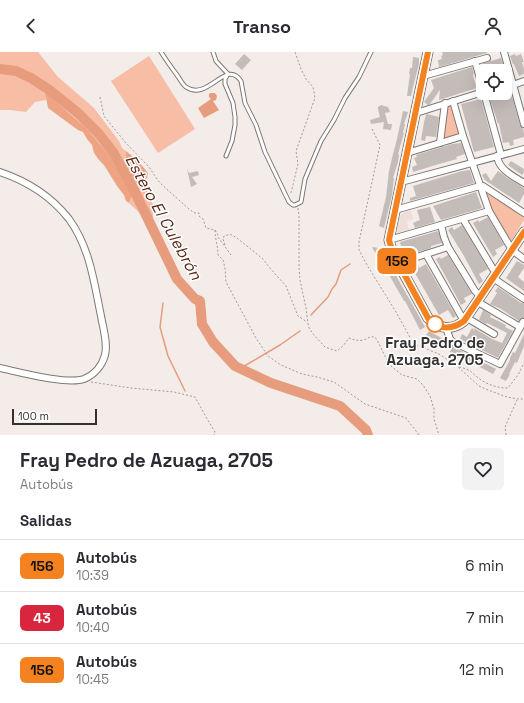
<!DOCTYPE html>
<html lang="es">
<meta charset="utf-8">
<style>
:root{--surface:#fff;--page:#f2f2f3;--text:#2b2b33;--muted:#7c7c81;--line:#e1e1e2}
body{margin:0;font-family:"Space Grotesk",sans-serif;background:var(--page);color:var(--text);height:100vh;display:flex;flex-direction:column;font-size:15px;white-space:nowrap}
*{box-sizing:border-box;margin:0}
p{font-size:13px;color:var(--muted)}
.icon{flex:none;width:22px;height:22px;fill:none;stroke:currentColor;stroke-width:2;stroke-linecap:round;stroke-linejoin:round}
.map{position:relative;height:383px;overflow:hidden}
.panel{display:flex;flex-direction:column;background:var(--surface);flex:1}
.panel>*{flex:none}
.badge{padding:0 8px;border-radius:6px;font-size:14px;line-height:26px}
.controls{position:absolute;left:476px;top:12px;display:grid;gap:8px}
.controls a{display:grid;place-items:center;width:36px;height:36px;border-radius:6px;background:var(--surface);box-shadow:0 4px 16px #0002;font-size:20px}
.scale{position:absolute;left:12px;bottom:10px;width:85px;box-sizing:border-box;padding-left:4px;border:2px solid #343130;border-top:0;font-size:11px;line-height:14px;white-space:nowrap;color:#343130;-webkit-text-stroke:3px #fff;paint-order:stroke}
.map>.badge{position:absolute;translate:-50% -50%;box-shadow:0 0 0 2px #fff}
h2{padding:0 20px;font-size:15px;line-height:36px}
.round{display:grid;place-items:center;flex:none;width:42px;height:42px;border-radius:6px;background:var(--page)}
.summary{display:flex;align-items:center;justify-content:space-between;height:68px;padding:0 20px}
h1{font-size:19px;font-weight:800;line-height:30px}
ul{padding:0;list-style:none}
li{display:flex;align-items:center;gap:12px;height:52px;padding:0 20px;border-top:1px solid var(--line)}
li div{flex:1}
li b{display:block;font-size:15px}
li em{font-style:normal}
li .badge{min-width:44px;font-weight:700;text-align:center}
header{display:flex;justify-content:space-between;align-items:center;height:52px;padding:0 20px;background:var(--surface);font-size:18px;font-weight:800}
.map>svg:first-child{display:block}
</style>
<header><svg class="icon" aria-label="back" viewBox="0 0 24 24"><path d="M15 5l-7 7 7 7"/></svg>Transo<svg class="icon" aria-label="person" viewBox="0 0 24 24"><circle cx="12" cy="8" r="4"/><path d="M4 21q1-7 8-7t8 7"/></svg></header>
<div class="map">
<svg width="524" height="383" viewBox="0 0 524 383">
<rect width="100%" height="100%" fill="#f3ece9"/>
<polygon fill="#edded8" points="411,158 413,167 407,169 409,178 397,181 400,165 402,162"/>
<g fill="#f8bda5">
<polygon points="0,0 38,0 58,25 94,56 119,89 122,96 126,99 126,106 137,128 143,129 150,145 153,153 153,177 147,171 143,164 129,151 132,144 122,122 115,114 110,104 86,76 46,40 46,48 35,50 26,60 10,58 0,58"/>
<polygon points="149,4 195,77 158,101 111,29"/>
<polygon points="452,52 460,82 442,88 448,53"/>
<polygon points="486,140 489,140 524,164 524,168 510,191 490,155 485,142"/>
</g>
<g fill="#eea383">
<polygon points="45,40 86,76 110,104 115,114 122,122 132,144 129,151 126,149 124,143 117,134 104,113 99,108 94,101 92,93 87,87 83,80 78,78 48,56"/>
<path d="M 126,99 C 134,105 141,112 148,121 L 147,126 L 143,129 L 137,128 L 132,125 L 126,106 Z"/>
</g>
<polygon fill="#e79c7d" points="211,41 215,41 217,44 216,48 213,49 219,58 204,66 198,56 211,47 209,45 209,42"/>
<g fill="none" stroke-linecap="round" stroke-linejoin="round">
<g stroke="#e79c7d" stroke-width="1.5">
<polyline points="163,251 160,275 168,304 185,339"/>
<polyline points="311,263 328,245 332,237 336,232 341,218 350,212"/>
<polyline points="241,316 280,293 300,279"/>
</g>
<polyline stroke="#e79c7d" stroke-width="10" points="0,17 16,19 31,26 48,37 78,61 99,82 113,100 132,134 177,227 195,247 200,249 202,272 213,290 235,314 271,331 340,354 366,378 368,383"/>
</g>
<g fill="#c3bcb9">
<polygon points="442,0 487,0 487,1 439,15 438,8 442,7 441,4 443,3"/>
<polygon points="244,2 251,8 242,18 235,12"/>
<polygon points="515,2 516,4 521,2 524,10 522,10 524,17 524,22 519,24 514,12 513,12 510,4"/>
<polygon points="413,5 419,6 419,12 413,35 411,44 407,44 410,22 409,22 410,16 412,16"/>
<polygon points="501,6 505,19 482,19 481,12"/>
<polygon points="472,15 474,22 473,22 473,24 477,36 439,48 440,38 430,52 428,53 424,50 434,36 431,28 440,25"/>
<polygon points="505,30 508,30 520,73 523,76 524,82 524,85 513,88 514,93 510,94 509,90 503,91 499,71 498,72 490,47 492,47 490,41 505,41"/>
<polygon points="481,47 494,95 474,100 461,52"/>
<polygon points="381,53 388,55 390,60 385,61 388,72 392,72 391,78 383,77 384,70 371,72 370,68 380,65 378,57 378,55"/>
<polygon points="403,59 408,60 404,72 405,72 403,81 404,81 398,102 399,103 398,110 393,126 394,126 392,143 384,176 379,174 386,145 389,119 393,102 397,87"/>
<polygon points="427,62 439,65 436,85 426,84 425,89 421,88 424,70 426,63"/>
<polygon points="461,91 465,102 456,105 457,107 439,112 413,120 412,115 417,113 414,106 417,105 416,103 452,92"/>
<polygon points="511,109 524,117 524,120 522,123 508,113"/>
<polygon points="187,117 189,121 198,119 199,123 192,125 197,132 191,135"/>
<polygon points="470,118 474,131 410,149 410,146 416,144 413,134 462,119"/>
<polygon points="498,119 509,127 524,136 524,142 519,151 485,128 482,123 486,121 491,129"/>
<polygon points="476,140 482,156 476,158 441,168 433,154"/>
<polygon points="430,155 435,170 415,176 413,171 420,168 417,158"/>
<polygon points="488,165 504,193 495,198 497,202 493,205 473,171 478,168 479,170"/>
<polygon points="462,173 488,217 479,222 483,229 479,232 464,204 448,178 452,175 454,178"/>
<polygon points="438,179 442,191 431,194 431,196 407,203 403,194 401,194 400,190"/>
<polygon points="372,195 379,196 378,201 383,199 399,229 411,250 425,275 420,278 405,249 404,249 388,221 385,217 384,217"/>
<polygon points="448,203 472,242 464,246 466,250 461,253 436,207 440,205 441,207"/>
<polygon points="517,209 524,213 524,216 518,225 524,230 524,239 506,226"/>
<polygon points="426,212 456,264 453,266 448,258 439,263 412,216 418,213 419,216"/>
<polygon points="498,235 521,251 524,251 524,266 521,266 519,269 501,257 490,252 497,241 495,239"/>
<polygon points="483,258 491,263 490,265 506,273 505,275 513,279 498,306 472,293 471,293 460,287 462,282 467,285 472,276 475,279 474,277 474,276 492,287 502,291 507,281 487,271 486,272 479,268"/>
<polygon points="429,279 445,288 448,291 447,294 426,283"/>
<polygon points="524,282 524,294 517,311 515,310 509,322 510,322 506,329 500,326 510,308 510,306 513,300 515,301"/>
<polygon points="452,294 496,317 493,322 459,304 450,300"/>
</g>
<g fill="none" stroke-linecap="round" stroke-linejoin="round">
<g stroke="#7e7875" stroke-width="5">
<g id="lane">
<path d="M 161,0 C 166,8 171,15 177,23 C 180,27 182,32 186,35 C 208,50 226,6 241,29 L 245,51 L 256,73 L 265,100 L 289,150 L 293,153 L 295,153 L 301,150 L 305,127 L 321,89 L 334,68 L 345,46 L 359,25 L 371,0"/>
<polyline points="213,0 216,9 228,22"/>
<polyline points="226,104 232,89 235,73 235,65 233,51 225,32 225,27 228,22"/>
</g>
</g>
<g stroke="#7e7875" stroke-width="8">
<g id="street">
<polyline points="504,0 524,72"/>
<polyline points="475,9 483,37"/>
<polyline points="423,24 487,6"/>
<polyline points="513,33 524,29"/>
<polyline points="484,41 501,103"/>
<polyline points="453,49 463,84 489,159 512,198 524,207"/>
<polyline points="416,61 483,40"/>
<polyline points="440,91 445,51"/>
<polyline points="407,101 463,84"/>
<path d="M 497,104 C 499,118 513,124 524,131"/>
<path d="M 0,120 C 27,129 51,144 69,167 C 90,196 94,230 101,264 C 103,276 108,291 105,303 C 102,314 94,323 84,327 C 67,333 19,320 0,316"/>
<polyline points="401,130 524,97"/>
<polyline points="395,158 480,134 483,134 524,161"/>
<polyline points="463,167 493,217 497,220"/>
<polyline points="441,173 444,185 448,195 475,239 481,245"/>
<polyline points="389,188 489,159"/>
<polyline points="426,202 464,269"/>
<polyline points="398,211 448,195"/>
<polyline points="493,226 524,247"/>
<polyline points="478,250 520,275"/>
<polyline points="467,266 494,282"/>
<polyline points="446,276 450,287 453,290 500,312 523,270"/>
</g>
</g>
<g stroke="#7e7875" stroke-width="11">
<path id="secondary" d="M 428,0 L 389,188 L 393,202 L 428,266 C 438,277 452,279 464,269 L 524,180"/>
</g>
<g stroke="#a09b99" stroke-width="1" stroke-dasharray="2 2" stroke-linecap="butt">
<polyline points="100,45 104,64 125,90 149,115 155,124 160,131 190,158 195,161 199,161 199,164 203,167 206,176 215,178 218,183 218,185 231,203"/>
<polyline points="372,77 380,93 359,190 359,198 367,213 396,260 412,289 417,293 439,302 457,314 479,334 488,338 507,345 518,347 524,347"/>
<polyline points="291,141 298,112 296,99 315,46 313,35 306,27 301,17 295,0"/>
<path d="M 298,156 L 299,164 L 299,215 L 300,228 L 306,256 L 308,272 L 309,276 L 314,283 L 325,295 L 337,299 L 343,294 L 349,286 C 354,288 358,289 364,288 C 368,286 370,284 375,285 L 378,290 L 387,308 L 392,315 L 402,323 L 417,327 L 423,333 L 430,344 L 434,357 L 434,367 L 439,383"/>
<path d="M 215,178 C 215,187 218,194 218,203 L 223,208 L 225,216 L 226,230 L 256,286 L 268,304 L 281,313 L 302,322 L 317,325 L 334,330 L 365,352 L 406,366 L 419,383"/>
<polyline points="225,193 223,187 224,184 225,184 230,182 237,186 263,207 269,215 286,234 298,264 307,270"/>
<path d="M 459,315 C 473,318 471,321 481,328 C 489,333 498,336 508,336 L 518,323 L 524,311"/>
<polyline points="91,330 131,336 174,340 195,345 206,365 215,380 214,383"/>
<polyline points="506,383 505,375 517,348"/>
</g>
<use href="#lane" stroke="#fff" stroke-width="3"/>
<use href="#street" stroke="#fff" stroke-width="6"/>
<use href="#secondary" stroke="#fff" stroke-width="9"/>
</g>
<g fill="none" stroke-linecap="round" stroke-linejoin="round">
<g stroke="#fff" stroke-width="9">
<path id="line" d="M 428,0 L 389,188 L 392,198 L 396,207 L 428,266 C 438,278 452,278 464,269 L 524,180"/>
</g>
<use href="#line" stroke="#f58220" stroke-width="6"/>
</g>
<circle fill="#fff" stroke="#f58220" stroke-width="2" cx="435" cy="272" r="8"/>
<g text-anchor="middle" stroke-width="3" stroke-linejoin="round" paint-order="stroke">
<g font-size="15" font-weight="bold" fill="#343130" stroke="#fff">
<text x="435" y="296">Fray Pedro de<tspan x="435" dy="17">Azuaga, 2705</tspan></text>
</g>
<g font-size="16" font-style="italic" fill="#582812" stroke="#fff">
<text transform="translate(164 165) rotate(61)" y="6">Estero El Culebrón</text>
</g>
</g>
</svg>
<div class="controls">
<a><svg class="icon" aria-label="locate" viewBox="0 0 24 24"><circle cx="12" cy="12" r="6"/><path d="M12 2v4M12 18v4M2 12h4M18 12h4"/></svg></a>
</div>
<div class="scale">100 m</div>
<b class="badge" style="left:397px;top:209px;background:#f58220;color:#111">156</b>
</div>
<section class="panel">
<div class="summary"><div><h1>Fray Pedro de Azuaga, 2705</h1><p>Autobús</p></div><a class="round"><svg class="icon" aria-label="heart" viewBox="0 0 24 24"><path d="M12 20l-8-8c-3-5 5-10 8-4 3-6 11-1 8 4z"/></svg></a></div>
<h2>Salidas</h2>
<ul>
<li><span class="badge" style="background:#f58220;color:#111">156</span><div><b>Autobús</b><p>10:39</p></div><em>6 min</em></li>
<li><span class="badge" style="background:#d7263d;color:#fff">43</span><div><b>Autobús</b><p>10:40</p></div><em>7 min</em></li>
<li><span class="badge" style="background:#f58220;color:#111">156</span><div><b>Autobús</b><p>10:45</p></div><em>12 min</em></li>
</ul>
</section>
